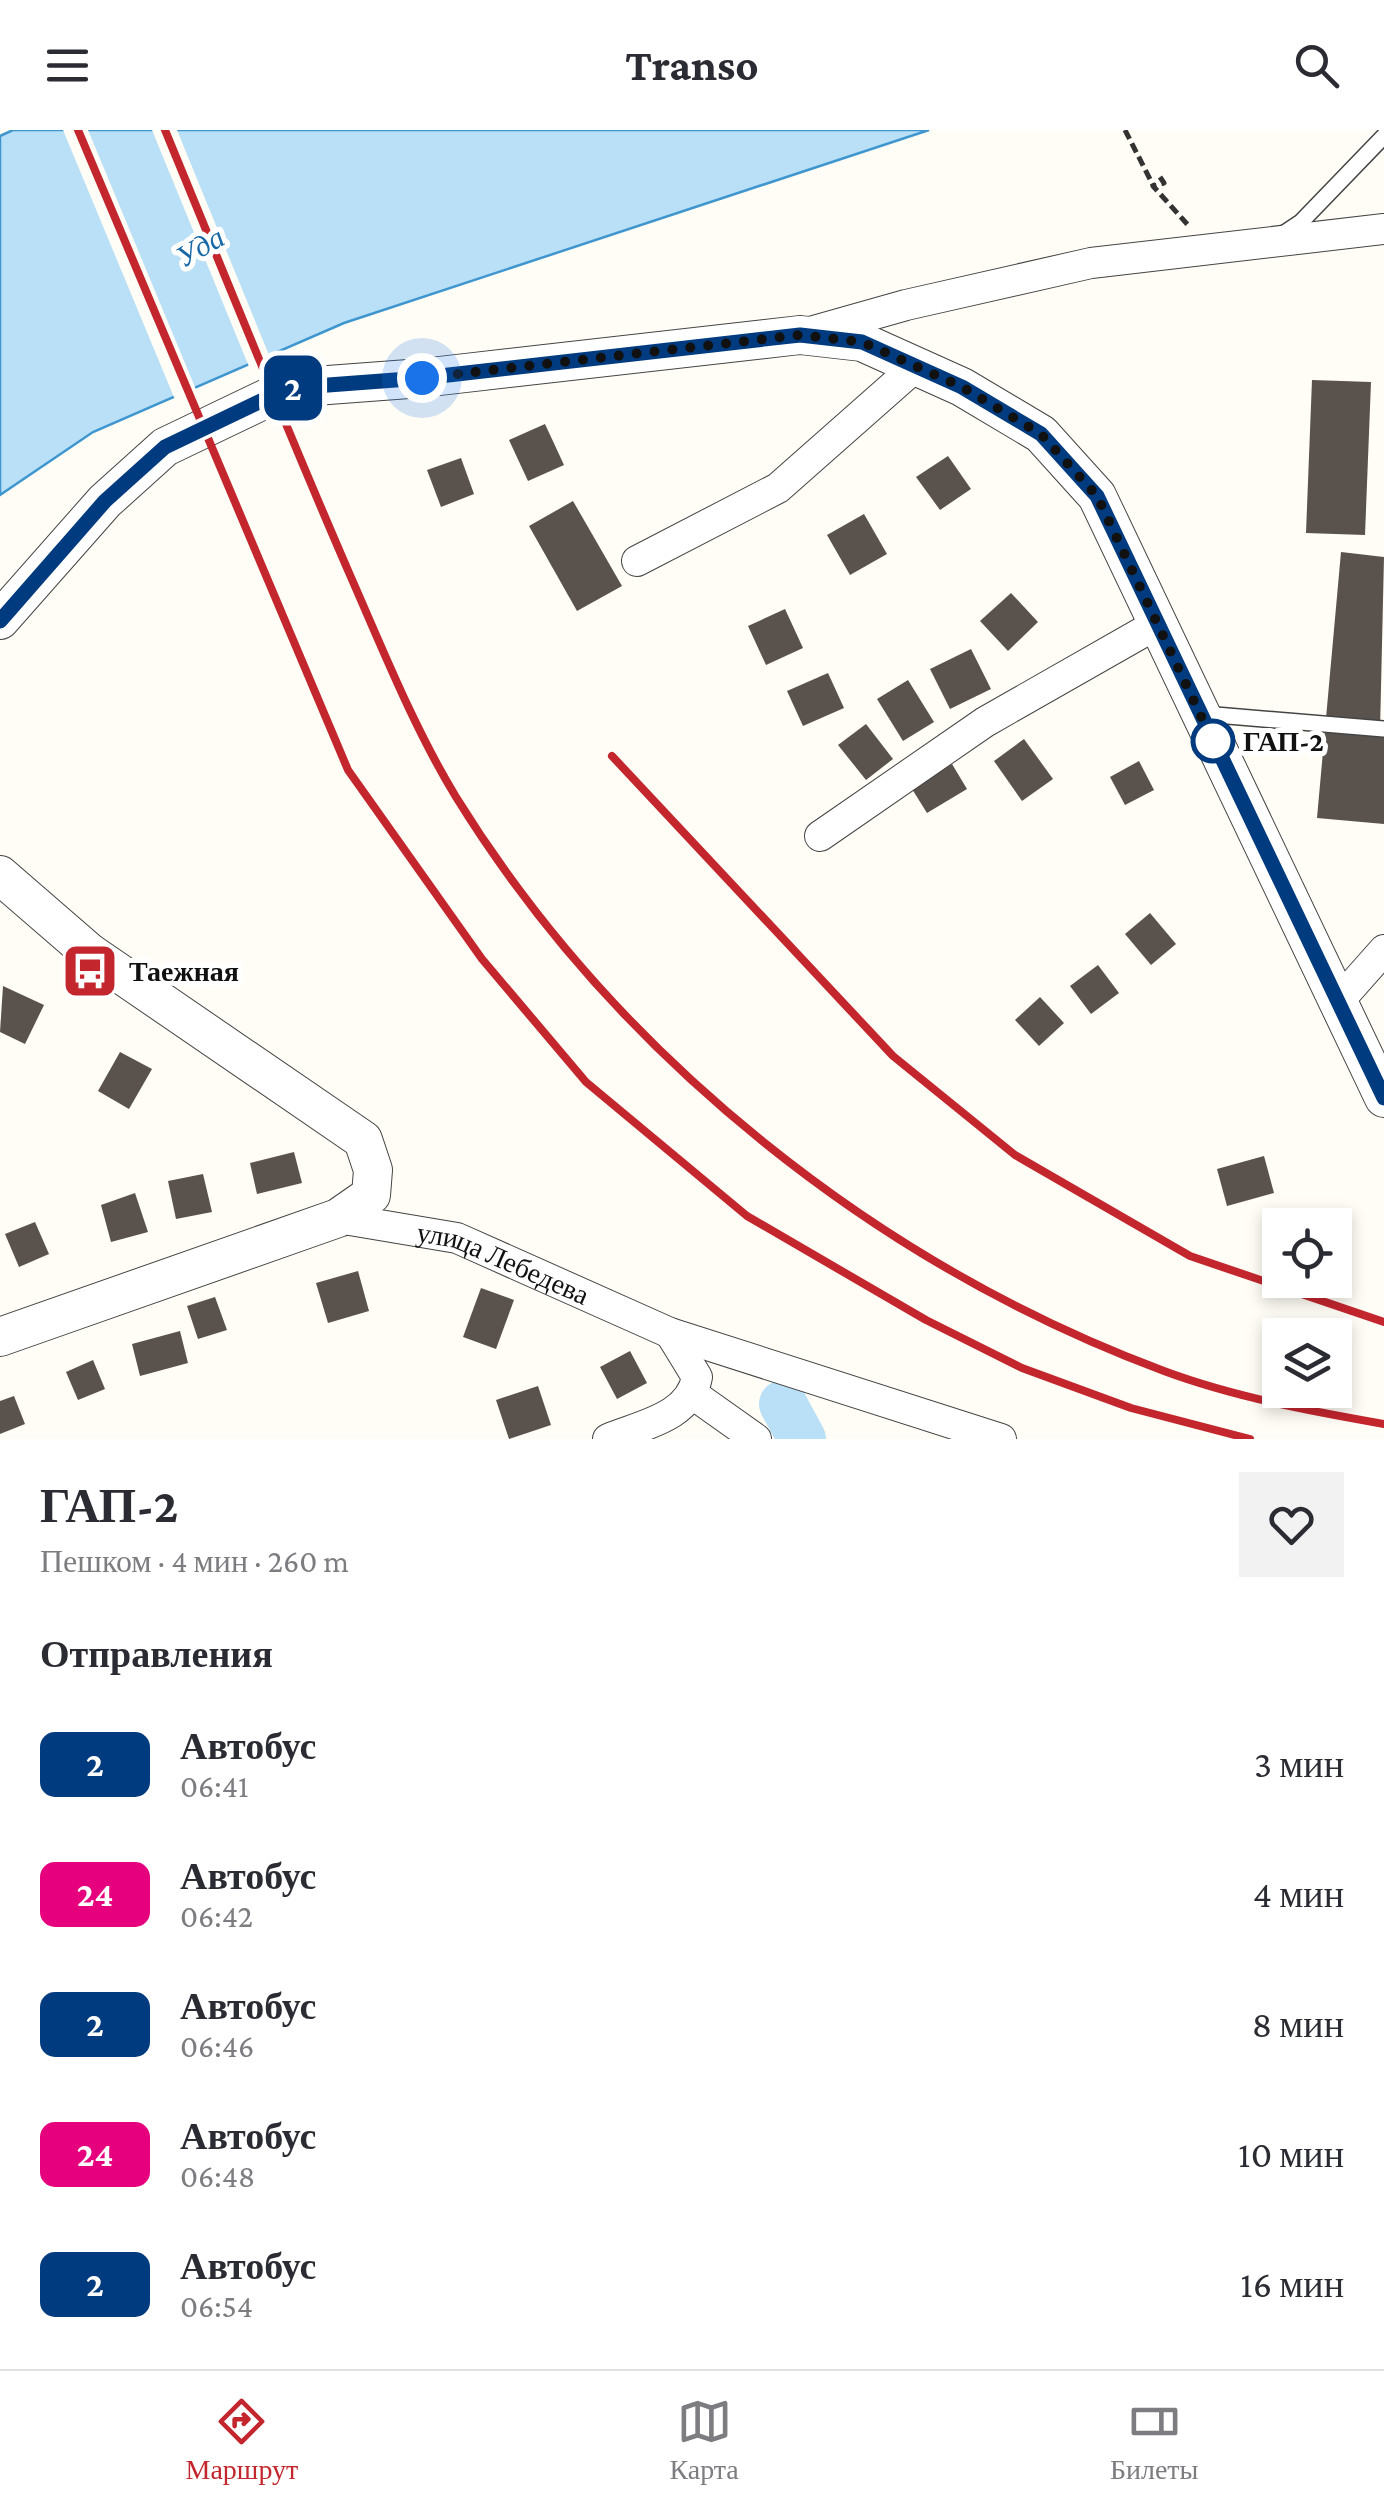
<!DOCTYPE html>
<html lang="ru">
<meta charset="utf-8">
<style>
:root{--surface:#fff;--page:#f2f2f3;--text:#2b2b33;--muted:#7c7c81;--line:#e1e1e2;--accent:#c4262e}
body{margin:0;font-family:"Crimson Pro",serif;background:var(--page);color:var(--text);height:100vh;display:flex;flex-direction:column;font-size:38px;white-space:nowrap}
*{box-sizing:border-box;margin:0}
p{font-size:32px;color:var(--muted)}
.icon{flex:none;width:55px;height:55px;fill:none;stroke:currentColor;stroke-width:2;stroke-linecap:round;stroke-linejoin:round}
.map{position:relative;height:1309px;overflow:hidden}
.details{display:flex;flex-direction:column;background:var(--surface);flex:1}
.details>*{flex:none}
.badge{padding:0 20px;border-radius:15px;font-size:35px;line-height:65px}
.buttons{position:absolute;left:1262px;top:1078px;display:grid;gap:20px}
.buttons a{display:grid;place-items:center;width:90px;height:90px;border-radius:0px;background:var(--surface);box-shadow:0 5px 15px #0003;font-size:50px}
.you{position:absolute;width:50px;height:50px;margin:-25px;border:8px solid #fff;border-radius:50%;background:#1a73e8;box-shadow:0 0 0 15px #1a73e833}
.map>.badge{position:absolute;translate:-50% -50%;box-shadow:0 0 0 5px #fff}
h2{padding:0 40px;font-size:38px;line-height:90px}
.round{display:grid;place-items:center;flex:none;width:105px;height:105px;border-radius:0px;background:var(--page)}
.summary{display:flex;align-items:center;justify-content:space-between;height:170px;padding:0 40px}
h1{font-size:48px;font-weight:700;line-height:75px}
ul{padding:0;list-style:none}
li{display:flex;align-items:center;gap:30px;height:130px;padding:0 40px}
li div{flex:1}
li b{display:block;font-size:38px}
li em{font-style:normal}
li .badge{min-width:110px;font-weight:700;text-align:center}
header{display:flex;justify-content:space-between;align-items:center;height:130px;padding:0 40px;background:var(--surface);font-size:45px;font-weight:700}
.menu{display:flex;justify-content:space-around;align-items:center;height:140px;border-top:2px solid var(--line);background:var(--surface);font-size:28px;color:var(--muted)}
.menu a{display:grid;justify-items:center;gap:5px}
.menu .active{color:var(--accent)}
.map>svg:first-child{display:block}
</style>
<header><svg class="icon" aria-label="menu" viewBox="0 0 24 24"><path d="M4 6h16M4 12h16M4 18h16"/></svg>Transo<svg class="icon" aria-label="search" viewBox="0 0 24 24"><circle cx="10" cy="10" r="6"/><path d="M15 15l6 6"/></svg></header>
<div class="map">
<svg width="1384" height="1309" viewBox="0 0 1384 1309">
<rect width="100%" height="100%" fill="#fffdf5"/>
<polygon fill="#b9e0f7" stroke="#3f96cf" stroke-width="2.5" points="13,0 929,0 344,193 93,302 0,365 0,6"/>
<g fill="#fffdf5">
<polygon points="63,0 88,0 197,262 176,272"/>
<polygon points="152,0 177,0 271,230 250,239"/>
</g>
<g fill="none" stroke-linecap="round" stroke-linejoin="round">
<polyline stroke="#b9e0f7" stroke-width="48" points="783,1274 802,1309"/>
</g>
<g fill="#5a524d">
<polygon points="1312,250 1371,252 1365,405 1306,403"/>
<polygon points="545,294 564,335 528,351 509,310"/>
<polygon points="948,326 971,359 940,380 916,347"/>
<polygon points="461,328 474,364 441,377 427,340"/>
<polygon points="573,371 622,456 577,481 529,396"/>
<polygon points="864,384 887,424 850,445 827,405"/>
<polygon points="1341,422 1384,427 1380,601 1384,601 1384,694 1317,688"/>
<polygon points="1011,463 1038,492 1008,521 980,491"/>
<polygon points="785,479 803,518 766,535 748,496"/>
<polygon points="971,519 991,559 950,579 930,539"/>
<polygon points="828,543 844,578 803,596 787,561"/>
<polygon points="908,550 934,592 903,611 877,569"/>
<polygon points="866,594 893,629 866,650 838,615"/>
<polygon points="1024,609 1053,649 1022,671 994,631"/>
<polygon points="1139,631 1154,660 1125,675 1110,647"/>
<polygon points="952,634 967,659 927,683 912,659"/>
<polygon points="1150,783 1176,814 1151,835 1125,804"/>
<polygon points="1098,835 1119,863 1091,884 1070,856"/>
<polygon points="3,856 44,875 25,914 0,902"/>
<polygon points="1040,867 1064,893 1039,916 1015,890"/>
<polygon points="120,922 152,939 129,979 98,961"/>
<polygon points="294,1022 302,1053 257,1064 250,1033"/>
<polygon points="1264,1026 1274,1063 1227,1076 1217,1039"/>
<polygon points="203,1044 212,1082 176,1089 168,1051"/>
<polygon points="135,1063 148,1102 111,1112 101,1075"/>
<polygon points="35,1092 49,1124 19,1137 5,1104"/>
<polygon points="358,1141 369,1181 328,1193 316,1153"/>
<polygon points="481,1158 514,1170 496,1219 463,1207"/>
<polygon points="215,1167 227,1200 198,1209 187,1176"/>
<polygon points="180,1201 188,1233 140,1246 132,1214"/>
<polygon points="630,1221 647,1253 617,1269 600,1237"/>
<polygon points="93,1230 105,1259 78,1270 66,1242"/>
<polygon points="538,1256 551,1295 509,1309 496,1270"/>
<polygon points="14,1266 25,1294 0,1304 0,1271"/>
</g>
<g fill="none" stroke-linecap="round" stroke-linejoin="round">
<g stroke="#444" stroke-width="18">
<g id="service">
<polyline points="1283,104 1301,92 1384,6"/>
<polyline points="1204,584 1384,599"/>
</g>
</g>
<g stroke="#444" stroke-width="32">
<g id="minor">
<polyline points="807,203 906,175 1091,133 1384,99"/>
<polyline points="637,431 778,358 915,237"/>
<polyline points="820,706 985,592 1157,494"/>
<polyline points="1337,873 1384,820"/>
<path id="s1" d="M 338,1088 L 457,1108 L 670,1203 L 1001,1309"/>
<polyline points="694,1265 756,1309"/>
<path d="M 608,1309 C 642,1295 690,1287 697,1247 L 670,1203"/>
</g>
</g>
<g stroke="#444" stroke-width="40">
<g id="tertiary">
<polyline points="0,490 105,371 165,317 288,258 422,248 800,205 862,212 962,257 1041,304 1097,366 1384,968"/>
<polyline points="0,745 90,823 363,1010 373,1040 371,1065 338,1088 0,1207"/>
</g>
</g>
<g stroke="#333" stroke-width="5" stroke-dasharray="10 5" stroke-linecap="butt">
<polyline points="1125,0 1153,55"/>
<polyline points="1160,47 1164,53 1153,56 1188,95"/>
</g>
<use href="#service" stroke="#fff" stroke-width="15"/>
<use href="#minor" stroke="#fff" stroke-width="30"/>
<use href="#tertiary" stroke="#fff" stroke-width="38"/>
<g stroke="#c4262e" stroke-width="8">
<polyline points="78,0 348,640 482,829 586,952 747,1086 926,1190 1022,1238 1131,1278 1250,1309"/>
<path d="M 165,0 C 226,148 286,298 350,445 C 383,520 414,598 456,667 C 617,927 877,1134 1164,1241 C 1234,1267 1310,1281 1384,1294"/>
<polyline points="612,626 893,926 1015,1025 1190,1126 1384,1192"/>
</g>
</g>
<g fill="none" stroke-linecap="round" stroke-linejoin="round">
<g stroke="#fff" stroke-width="22">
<polyline id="line" points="0,491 105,371 165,317 288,258 422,248 800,205 862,212 962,257 1041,304 1097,366 1384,968"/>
</g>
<use href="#line" stroke="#003b80" stroke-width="15"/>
<polyline stroke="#111" stroke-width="10" stroke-dasharray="0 18" points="422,248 800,205 862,212 962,257 1041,304 1097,366 1217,620 1213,611"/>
</g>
<defs>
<g id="bus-square" transform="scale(2.875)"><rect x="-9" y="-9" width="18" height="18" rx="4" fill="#c4262e" stroke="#fff"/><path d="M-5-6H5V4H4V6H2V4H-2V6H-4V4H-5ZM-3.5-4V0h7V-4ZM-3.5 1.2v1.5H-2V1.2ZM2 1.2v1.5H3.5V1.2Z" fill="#fff"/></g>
</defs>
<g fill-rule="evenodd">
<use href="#bus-square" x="90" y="841"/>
</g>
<circle fill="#fff" stroke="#003b80" stroke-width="5" cx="1213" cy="611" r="20"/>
<g text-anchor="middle" stroke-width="10" stroke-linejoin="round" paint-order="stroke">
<g font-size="28" font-weight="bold" fill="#111" stroke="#fff" text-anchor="start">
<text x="1243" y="621">ГАП-2</text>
</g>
<g font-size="28" font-weight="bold" fill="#111" stroke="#fff" text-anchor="start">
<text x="129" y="851">Таежная</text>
</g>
<g font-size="28" fill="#111" stroke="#fff">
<text dy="10" stroke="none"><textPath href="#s1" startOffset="172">улица Лебедева</textPath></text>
</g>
<g font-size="30" font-style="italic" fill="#1768a6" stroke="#fff">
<text transform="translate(200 117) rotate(-30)" y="10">Уда</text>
</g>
</g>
</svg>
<div class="buttons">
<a><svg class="icon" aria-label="locate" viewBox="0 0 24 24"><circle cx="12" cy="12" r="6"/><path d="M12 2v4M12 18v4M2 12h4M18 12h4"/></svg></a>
<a><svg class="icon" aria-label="layers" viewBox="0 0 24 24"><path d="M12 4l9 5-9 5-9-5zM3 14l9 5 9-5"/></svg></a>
</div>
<div class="you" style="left:422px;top:248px"></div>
<b class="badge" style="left:293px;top:258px;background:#003b80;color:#fff">2</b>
</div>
<section class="details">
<div class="summary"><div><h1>ГАП-2</h1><p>Пешком · 4 мин · 260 m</p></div><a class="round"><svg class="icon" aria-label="heart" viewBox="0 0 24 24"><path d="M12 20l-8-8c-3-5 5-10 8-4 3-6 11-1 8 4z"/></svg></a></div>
<h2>Отправления</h2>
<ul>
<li><span class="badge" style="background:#003b80;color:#fff">2</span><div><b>Автобус</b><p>06:41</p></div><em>3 мин</em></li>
<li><span class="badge" style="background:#e6007e;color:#fff">24</span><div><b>Автобус</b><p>06:42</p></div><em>4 мин</em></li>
<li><span class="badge" style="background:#003b80;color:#fff">2</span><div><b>Автобус</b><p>06:46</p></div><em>8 мин</em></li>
<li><span class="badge" style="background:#e6007e;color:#fff">24</span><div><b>Автобус</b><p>06:48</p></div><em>10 мин</em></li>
<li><span class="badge" style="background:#003b80;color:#fff">2</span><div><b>Автобус</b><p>06:54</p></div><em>16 мин</em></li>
</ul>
</section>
<nav class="menu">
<a class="active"><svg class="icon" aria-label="directions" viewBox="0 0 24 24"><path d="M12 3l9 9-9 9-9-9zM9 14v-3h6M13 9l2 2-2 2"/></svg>Маршрут</a>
<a><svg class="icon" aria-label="map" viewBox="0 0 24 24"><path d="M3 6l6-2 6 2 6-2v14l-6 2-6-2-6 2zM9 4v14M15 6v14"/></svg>Карта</a>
<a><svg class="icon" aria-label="tickets" viewBox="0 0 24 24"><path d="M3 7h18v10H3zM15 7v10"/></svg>Билеты</a>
</nav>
